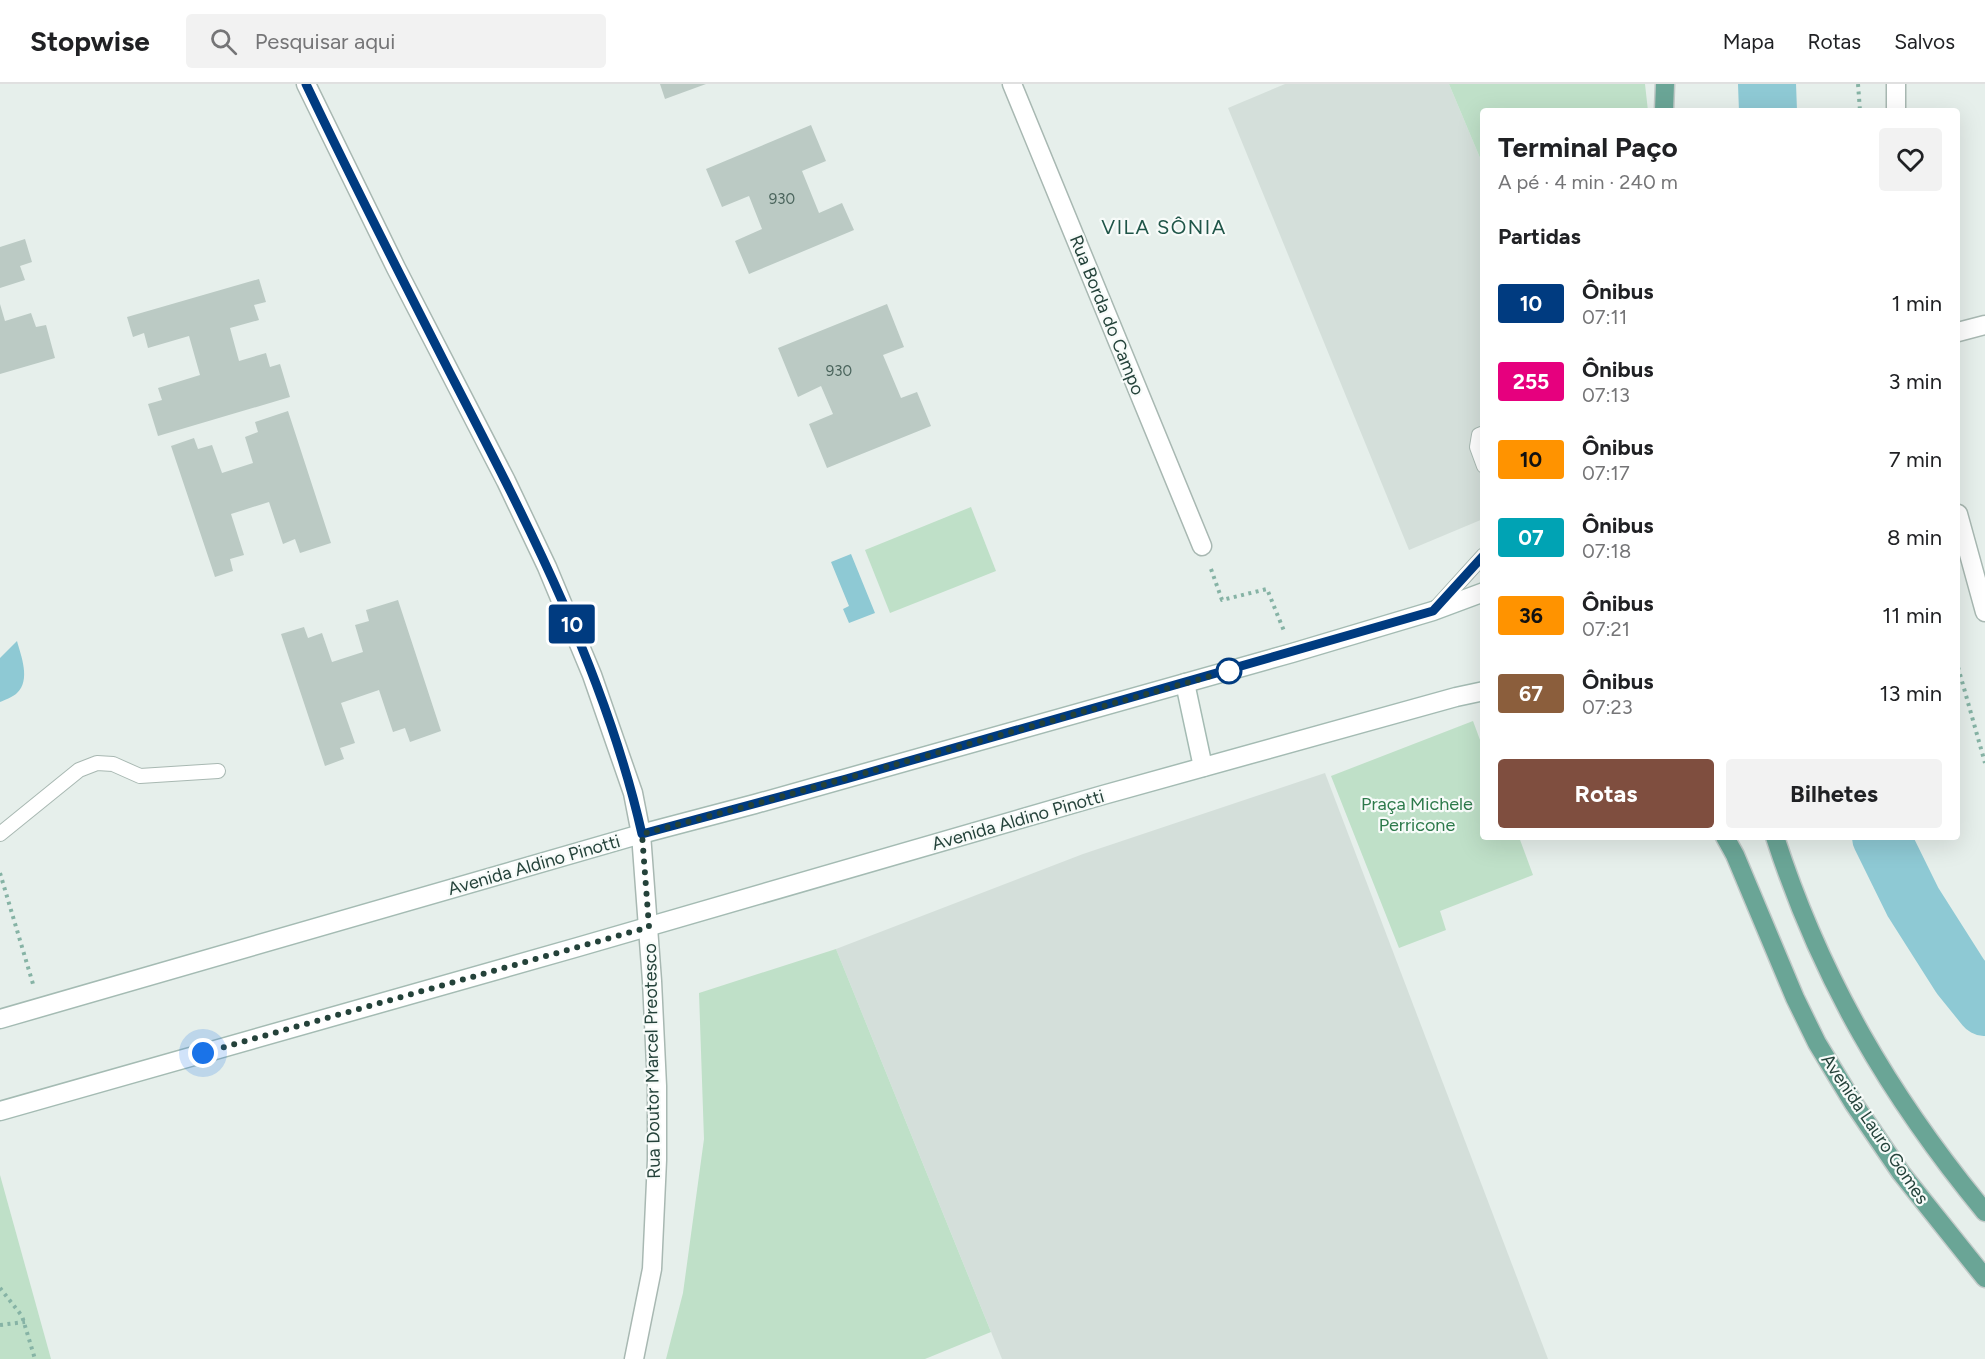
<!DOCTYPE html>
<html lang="pt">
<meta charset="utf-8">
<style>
:root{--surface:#fff;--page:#f2f2f2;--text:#202124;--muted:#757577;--line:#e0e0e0;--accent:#7f4e3f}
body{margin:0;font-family:Figtree,sans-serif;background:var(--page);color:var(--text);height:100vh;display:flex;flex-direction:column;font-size:22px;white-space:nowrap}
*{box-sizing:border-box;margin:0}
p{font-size:20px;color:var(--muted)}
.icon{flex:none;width:33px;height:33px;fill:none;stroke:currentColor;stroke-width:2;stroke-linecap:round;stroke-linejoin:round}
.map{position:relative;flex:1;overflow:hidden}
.side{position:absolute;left:1480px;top:24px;width:480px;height:732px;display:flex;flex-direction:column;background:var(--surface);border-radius:6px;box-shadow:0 6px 24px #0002}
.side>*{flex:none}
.badge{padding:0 12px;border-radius:4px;font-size:21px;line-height:39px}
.you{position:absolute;width:30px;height:30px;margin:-15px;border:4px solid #fff;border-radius:50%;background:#1a73e8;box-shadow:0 0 0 9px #1a73e833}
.map>.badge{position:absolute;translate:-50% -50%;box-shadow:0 0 0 3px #fff}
h2{padding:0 18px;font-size:22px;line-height:54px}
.round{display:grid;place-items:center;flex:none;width:63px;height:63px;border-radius:6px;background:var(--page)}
.summary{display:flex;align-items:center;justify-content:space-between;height:102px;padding:0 18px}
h1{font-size:28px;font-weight:700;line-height:45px}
.action{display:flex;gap:12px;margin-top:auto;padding:12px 18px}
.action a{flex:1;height:69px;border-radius:6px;background:var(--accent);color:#fff;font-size:24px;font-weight:700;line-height:69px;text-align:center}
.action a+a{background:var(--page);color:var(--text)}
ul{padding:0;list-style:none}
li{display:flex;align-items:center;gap:18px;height:78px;padding:0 18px}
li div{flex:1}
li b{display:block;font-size:22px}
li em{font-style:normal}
li .badge{min-width:66px;font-weight:700;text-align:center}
header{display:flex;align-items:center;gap:36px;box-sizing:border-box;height:84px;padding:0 30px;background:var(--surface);border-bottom:2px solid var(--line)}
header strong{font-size:28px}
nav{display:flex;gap:33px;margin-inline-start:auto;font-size:21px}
.search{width:420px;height:54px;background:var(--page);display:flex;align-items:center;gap:15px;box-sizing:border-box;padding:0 21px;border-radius:6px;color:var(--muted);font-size:22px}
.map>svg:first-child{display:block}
</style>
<header>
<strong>Stopwise</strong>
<div class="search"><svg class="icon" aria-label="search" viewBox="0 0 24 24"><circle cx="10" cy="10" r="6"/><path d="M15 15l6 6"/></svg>Pesquisar aqui</div>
<nav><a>Mapa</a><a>Rotas</a><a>Salvos</a></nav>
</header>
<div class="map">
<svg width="1985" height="1275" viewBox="0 0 1985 1275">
<rect width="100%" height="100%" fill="#e6efeb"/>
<g fill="#d4dfda">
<polygon points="1285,0 1449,0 1483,81 1483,435 1409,466 1228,24"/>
<polygon points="1325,689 1548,1275 1002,1275 836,865 1083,770"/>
</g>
<g fill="#bfe0c8">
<polygon points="1449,0 1645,0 1648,27 1484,27 1483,81"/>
<polygon points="971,423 996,487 890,529 865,466"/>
<polygon points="1473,637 1483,664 1484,753 1519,753 1533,791 1440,827 1446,846 1399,864 1331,692"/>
<polygon points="836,865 991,1248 925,1275 666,1275 683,1209 704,1055 699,909"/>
<polygon points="0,1091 51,1275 0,1275"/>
</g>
<g fill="#8ec9d4">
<polygon points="851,470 875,529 849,539 843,525 849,522 831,478"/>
<path d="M 17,557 C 21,572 31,596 17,609 C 13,613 5,616 0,618 L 0,574 Z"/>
</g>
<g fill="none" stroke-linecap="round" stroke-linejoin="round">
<g stroke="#8ec9d4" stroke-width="58">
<polyline points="1767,0 1768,27"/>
<polyline points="1881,753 1913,818 1960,892 1985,923"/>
</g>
</g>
<g fill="#bbcac4">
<polygon points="660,0 706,0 665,15"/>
<polygon points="811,41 826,77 802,87 819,129 842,119 854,146 749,190 735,157 762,145 749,112 722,123 706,85"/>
<polygon points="25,155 32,178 20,182 25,196 0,204 0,163"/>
<polygon points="259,195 266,218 254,221 259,236 230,244 239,277 266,269 270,283 280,280 290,313 158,352 148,320 162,316 158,304 200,291 189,252 148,264 144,249 133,253 127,233"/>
<polygon points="0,220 5,237 31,229 36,243 46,241 55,274 0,290"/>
<polygon points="887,220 904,263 883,271 901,314 917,308 931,342 827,384 809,340 833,330 821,302 798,313 778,264"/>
<polygon points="288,327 331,459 300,469 295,455 283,460 269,418 231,430 244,471 230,475 233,487 215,493 171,362 194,354 198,365 212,361 222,389 253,379 245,353 258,348 255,338"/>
<polygon points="398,516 441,647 410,658 405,644 393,648 379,606 341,619 355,659 340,664 344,675 325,682 281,550 304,543 308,554 322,549 332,578 363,568 355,541 369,537 366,526"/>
</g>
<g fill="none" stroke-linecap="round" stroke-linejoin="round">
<g stroke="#a8b8b2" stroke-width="16">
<g id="lane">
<polyline points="1484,349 1479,351 1477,363 1484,382"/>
<polyline points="1435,525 1484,471"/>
<polyline points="0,750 79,686 97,679 113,680 140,692 218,687"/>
</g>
</g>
<g stroke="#a8b8b2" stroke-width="21">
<g id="street">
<polyline points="306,0 396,184 506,397 547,483 592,591 633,709 641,750 652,897 657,1002 657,1076 652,1185 634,1275"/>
<polyline points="1012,0 1202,462"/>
<polyline points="1896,0 1896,27"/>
<polyline points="1958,248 1985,241"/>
<polyline points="1958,430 1985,528"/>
</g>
</g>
<g stroke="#a4bbb3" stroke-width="21">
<g id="secondary">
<polyline points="1185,599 1203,683"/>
<polyline points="0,935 641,750 755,720 1292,569 1433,527 1484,508"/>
<polyline points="0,1027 578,863 1103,711 1456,613 1484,607"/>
</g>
</g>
<g stroke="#c2cac8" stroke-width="21">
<g id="primary">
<polyline points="1664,27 1665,0"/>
<polyline points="1725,753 1735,771 1795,914 1817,959 1854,1020 1901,1089 1985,1194"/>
<path d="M 1775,753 C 1821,895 1890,1013 1985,1128"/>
</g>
</g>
<g stroke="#86b3a5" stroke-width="4" stroke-dasharray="3 4.5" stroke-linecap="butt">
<polyline points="1858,0 1860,27"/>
<polyline points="1211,485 1222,516 1267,505 1284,547"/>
<polyline points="1958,583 1985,679"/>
<polyline points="0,789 33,900"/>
<polyline points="0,1204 22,1232 35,1275"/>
<polyline points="0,1241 25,1238"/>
</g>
<use href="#lane" stroke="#fff" stroke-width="14"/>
<use href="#street" stroke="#fff" stroke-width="18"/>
<use href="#secondary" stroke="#fff" stroke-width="18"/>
<use href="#primary" stroke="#6aa596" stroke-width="18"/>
</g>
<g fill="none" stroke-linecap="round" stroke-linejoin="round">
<g stroke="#fff" stroke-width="14">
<path id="line" d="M 306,0 C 352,97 401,193 450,289 C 526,436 605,587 642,750 L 846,695 L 1433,527 L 1484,471"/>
</g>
<use href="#line" stroke="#003b80" stroke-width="9"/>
<polyline stroke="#24423a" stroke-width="6" stroke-dasharray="0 10.8" points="203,969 649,843 642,750 755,720 1232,586 1229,587"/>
</g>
<circle fill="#fff" stroke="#003b80" stroke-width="3" cx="1229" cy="587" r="12"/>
<g text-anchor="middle" stroke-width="4.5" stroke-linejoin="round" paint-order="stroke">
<g font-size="15" fill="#4a645c">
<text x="782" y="120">930</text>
<text x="839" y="292">930</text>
</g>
<g font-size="18" fill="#24423a" stroke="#f7fbf9">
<text transform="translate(1107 231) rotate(68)" y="6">Rua Borda do Campo</text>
<text transform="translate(1018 736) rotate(-16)" y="6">Avenida Aldino Pinotti</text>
<text transform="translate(534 781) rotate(-16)" y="6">Avenida Aldino Pinotti</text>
<text transform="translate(652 977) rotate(-91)" y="6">Rua Doutor Marcel Preotesco</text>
<text transform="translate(1875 1045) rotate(56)" y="6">Avenida Lauro Gomes</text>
</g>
<g font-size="18" fill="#2d7a4b" stroke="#f7fbf9">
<text x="1417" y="726">Praça Michele<tspan x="1417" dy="21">Perricone</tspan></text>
</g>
<g font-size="20" letter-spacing="1.5" fill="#1f5548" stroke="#f7fbf9">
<text x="1164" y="150">VILA SÔNIA</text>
</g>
</g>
</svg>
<div class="you" style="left:203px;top:969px"></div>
<b class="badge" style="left:572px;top:540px;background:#003b80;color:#fff">10</b>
<section class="side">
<div class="summary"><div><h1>Terminal Paço</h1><p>A pé · 4 min · 240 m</p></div><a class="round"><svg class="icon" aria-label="heart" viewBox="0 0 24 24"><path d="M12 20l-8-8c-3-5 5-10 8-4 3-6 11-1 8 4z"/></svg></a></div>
<h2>Partidas</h2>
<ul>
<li><span class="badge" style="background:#003b80;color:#fff">10</span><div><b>Ônibus</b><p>07:11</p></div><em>1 min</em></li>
<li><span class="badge" style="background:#e6007e;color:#fff">255</span><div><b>Ônibus</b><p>07:13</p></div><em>3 min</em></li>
<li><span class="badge" style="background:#ff9300;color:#111">10</span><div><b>Ônibus</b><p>07:17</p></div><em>7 min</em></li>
<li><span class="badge" style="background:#00a3b4;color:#fff">07</span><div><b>Ônibus</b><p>07:18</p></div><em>8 min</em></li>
<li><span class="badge" style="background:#ff9300;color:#111">36</span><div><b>Ônibus</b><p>07:21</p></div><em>11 min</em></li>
<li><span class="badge" style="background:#8b5e3c;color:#fff">67</span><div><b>Ônibus</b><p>07:23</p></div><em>13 min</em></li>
</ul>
<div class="action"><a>Rotas</a><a>Bilhetes</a></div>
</section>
</div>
